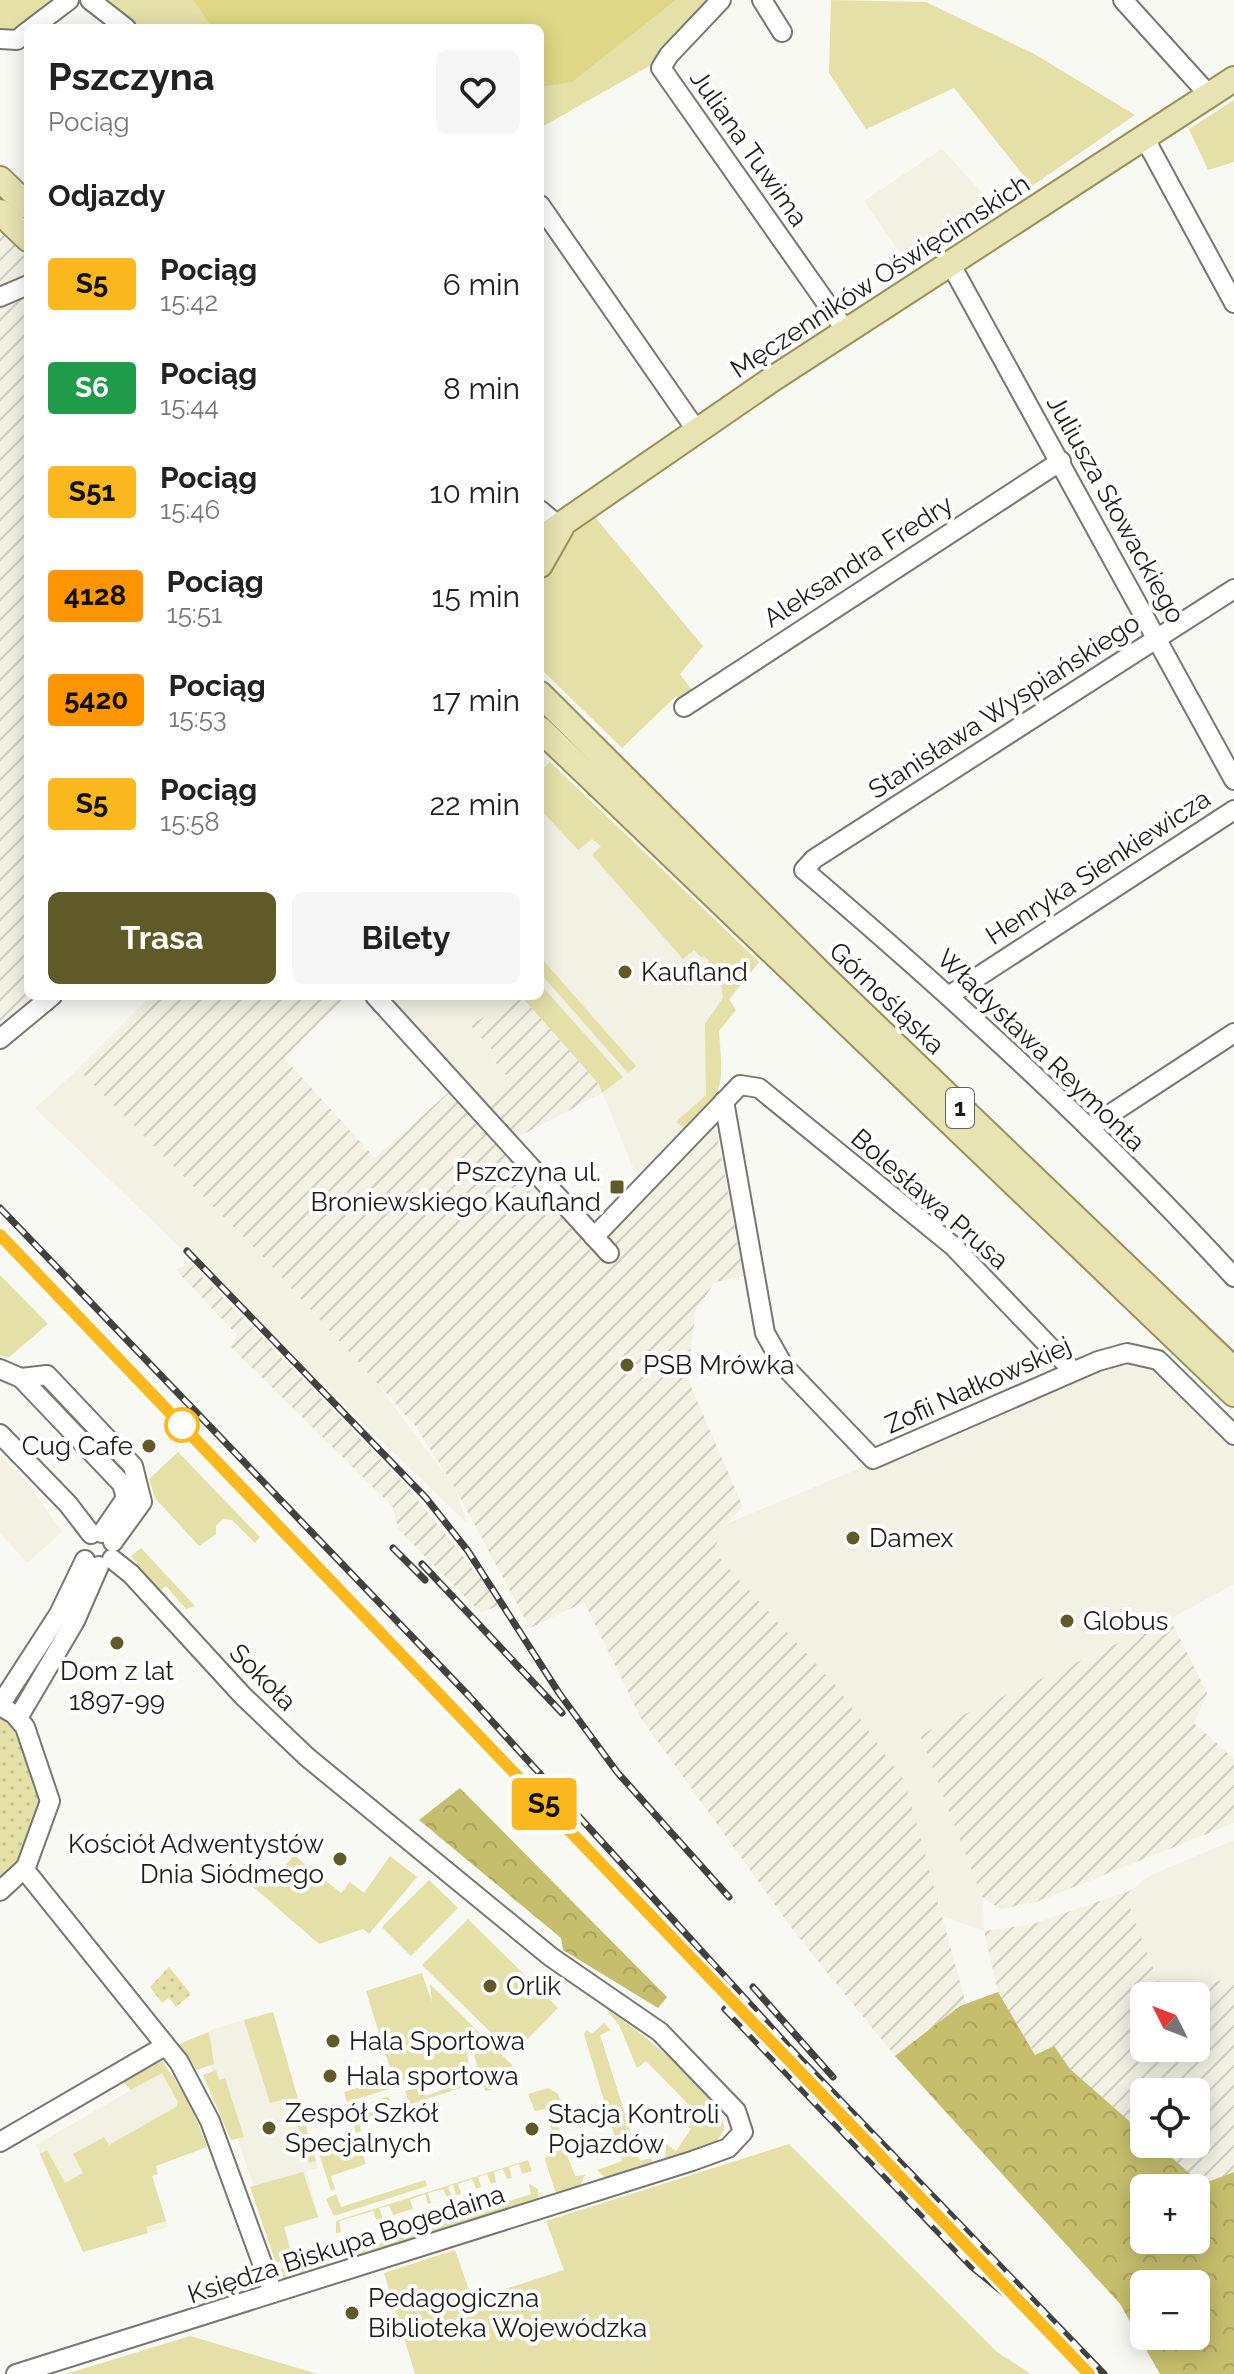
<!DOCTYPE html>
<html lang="pl">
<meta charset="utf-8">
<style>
:root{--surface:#fff;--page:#f6f6f6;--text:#222;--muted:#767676;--accent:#5f5a27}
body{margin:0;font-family:Raleway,sans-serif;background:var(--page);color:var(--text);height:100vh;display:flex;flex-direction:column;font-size:30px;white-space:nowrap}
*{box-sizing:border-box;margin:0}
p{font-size:26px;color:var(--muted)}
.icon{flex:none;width:44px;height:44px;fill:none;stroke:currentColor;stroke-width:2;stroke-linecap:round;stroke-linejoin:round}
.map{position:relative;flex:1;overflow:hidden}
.sheet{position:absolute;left:24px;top:24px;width:520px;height:976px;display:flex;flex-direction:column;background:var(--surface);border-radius:12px;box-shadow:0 4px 20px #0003}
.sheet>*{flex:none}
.badge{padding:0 16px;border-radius:6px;font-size:28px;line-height:52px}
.needle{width:52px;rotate:312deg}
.tools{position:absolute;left:1130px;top:1982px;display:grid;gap:16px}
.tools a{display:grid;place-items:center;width:80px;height:80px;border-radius:12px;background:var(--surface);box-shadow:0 4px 20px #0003;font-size:40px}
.map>.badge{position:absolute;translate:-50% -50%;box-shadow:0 0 0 4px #fff}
h2{padding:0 24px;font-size:30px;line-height:72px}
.round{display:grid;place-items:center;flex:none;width:84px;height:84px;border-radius:12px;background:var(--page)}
.head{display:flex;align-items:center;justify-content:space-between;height:136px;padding:0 24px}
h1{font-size:38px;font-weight:700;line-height:60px}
.primary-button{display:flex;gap:16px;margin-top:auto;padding:16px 24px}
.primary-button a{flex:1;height:92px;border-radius:12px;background:var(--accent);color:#fff;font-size:32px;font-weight:700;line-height:92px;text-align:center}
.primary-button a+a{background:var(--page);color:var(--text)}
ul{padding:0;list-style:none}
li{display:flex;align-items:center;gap:24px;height:104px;padding:0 24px}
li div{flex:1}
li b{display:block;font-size:30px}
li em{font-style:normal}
li .badge{min-width:88px;font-weight:700;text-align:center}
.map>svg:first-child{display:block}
</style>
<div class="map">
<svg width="1234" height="2374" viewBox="0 0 1234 2374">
<defs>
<pattern id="industrial-furrows" width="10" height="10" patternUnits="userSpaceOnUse" patternTransform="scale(2)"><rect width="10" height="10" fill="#f2f1e4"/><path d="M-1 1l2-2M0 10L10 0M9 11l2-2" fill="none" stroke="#cfcec3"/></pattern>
<pattern id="forest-crowns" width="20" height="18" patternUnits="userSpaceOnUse" patternTransform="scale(2)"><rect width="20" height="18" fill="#c5be6d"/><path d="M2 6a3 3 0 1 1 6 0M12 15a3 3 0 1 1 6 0" fill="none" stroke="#a9a35e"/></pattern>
<pattern id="park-dots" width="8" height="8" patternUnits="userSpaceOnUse" patternTransform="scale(2)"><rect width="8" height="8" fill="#e4e0a8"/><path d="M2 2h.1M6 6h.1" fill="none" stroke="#c3c090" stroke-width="1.8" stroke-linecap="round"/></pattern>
</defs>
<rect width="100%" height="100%" fill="#f9f9f4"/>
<g fill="#f2f1e4">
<polygon points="942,149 995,207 909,265 864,201"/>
<polygon points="540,752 759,962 710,1027 713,1101 636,1175 599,1084 521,996 540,996"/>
<polygon points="387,996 512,996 504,1006 492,1060 507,1076 481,1100"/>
<polygon points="78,1069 265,1259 375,1381 455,1488 467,1523 35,1108"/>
<polygon points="1106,1366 1152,1367 1234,1448 1234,1584 1170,1619 920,1735 982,1897 984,1931 940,1915 905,1782 713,1551 726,1524"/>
<polygon points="0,1454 24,1479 62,1532 27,1563 0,1533"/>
<polygon points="1234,1840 1234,1975 1179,1996 1164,1996 1128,1903 1132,1890 1149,1876"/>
<polygon points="270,2012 318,2168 306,2171 319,2217 285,2228 294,2258 280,2262 220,2088 199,2042 211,2030"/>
<polygon points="168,2069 189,2101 207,2147 156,2166 158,2174 152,2176 168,2227 83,2252 36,2145"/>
</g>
<g fill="url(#industrial-furrows)">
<polygon points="0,228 28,254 28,996 38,996 0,1026"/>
<polygon points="151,996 347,996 284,1058 375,1158 449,1092 594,1250 715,1124 744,1276 715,1282 696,1310 687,1377 743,1507 726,1524 713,1551 837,1687 905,1782 966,2004 895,2056 796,1934 641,1718 584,1602 530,1628 455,1488 414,1424 265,1259 78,1069"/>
<polygon points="512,996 521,996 599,1084 602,1093 516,1138 481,1100 507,1076 492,1059 494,1052 470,1025 504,1006"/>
<polygon points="189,1263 406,1485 501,1604 481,1613 398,1529 393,1507 231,1347 237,1335 176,1270"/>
<polygon points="1170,1619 1207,1693 1194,1723 1234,1759 1234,1823 1036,1902 1001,1909 982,1897 920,1735"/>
<polygon points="1132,1890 1128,1903 1164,1996 1144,1996 1144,2048 1196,2048 1196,1996 1179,1996 1234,1975 1234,2172 1202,2184 1156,2144 1196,2144 1196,2092 1144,2092 1144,2134 1070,2069 1054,2046 1035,2055 998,1992 984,1931 1030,1925"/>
</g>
<g fill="#e4e0a8">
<polygon points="0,0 55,0 15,32 0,32"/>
<polygon points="106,0 193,0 212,28 137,28"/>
<polygon points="676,0 710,0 651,65 540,128 540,87 572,81"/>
<polygon points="831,0 926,2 1036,55 1135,115 1032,186 954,88 866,129 829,73"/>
<polygon points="1234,100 1234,162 1208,170 1189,129"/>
<polygon points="593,515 703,646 680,674 694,693 681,699 675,697 622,748 540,668 540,577 577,529"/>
<path d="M 550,762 L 759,962 L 729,999 L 736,1010 L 719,1031 C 723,1086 726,1090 687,1130 L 676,1122 L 706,1095 L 705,1024 L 723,998 L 721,983 L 705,965 L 709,961 L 704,956 L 701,957 L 694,950 L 683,959 L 592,855 L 601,846 L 592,839 L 578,850 L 540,809 L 540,772 Z"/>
<polygon points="542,959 636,1066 628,1073 540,973"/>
<polygon points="540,984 623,1077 602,1093 599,1084 521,996 540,996"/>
<polygon points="0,1275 48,1324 8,1358 0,1355"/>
<polygon points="178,1452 260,1537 255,1543 232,1520 223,1519 216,1526 216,1534 199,1546 155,1498 149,1479"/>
<polygon points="141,1548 195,1606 186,1609 166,1586 160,1591 131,1556"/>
<polygon points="294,1855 341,1893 350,1882 364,1893 390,1856 417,1877 369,1934 363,1929 319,1944 251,1885 262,1871 279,1874"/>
<polygon points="429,1880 458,1908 411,1956 382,1927"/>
<polygon points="468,1919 558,2008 513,2054 422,1965"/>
<polygon points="422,1973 432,2002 430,1984 493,2046 467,2054 469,2064 347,2102 344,2092 385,2079 384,2075 391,2071 366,1991"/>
<path d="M 605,2008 C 632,2025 728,2099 724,2130 L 717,2141 L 701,2146 L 702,2150 L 665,2161 L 666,2144 L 676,2151 L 691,2129 L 681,2121 L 692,2108 L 646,2061 L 637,2068 L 619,2025 Z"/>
<polygon points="273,2012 316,2161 309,2163 288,2098 270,2103 244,2020"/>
<polygon points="604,2023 611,2030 600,2035 640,2161 651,2158 654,2166 608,2180 597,2170 622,2161 584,2034 587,2030 592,2034"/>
<polygon points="209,2032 214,2064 197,2070 179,2044"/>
<polygon points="495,2048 513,2066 486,2075 491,2090 485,2091 474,2055"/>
<polygon points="162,2061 189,2101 207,2147 156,2166 158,2174 152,2176 166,2221 146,2227 148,2233 83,2252 40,2154 47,2150 65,2183 83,2173 73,2154 104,2137 109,2145 176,2107 178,2102 162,2073 131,2090 123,2082"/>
<polygon points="216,2070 219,2080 225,2078 244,2137 231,2140 203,2075"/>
<polygon points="456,2075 459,2085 475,2080 476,2083 358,2121 361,2131 356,2133 349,2109 356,2107 360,2117 375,2111 372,2102 388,2096 392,2106 408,2101 405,2091 422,2086 426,2096 442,2090 439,2080"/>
<polygon points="548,2088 557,2093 562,2103 552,2106 564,2144 552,2148 549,2140 554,2138 545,2109 535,2111 528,2094"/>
<polygon points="357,2138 366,2164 331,2176 335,2189 331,2191 318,2150"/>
<polygon points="789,2144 997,2352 1031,2374 415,2374 384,2273 455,2250 471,2296 490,2290 496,2292 564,2270 546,2221"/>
<polygon points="565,2149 575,2176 585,2175 579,2189 561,2195 555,2191 545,2159 548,2153"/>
<polygon points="528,2160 532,2171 522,2174 519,2164 509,2167 512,2178 507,2179 503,2169 494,2172 496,2182 491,2184 487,2174 478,2177 481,2187 476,2189 472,2179 458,2184 461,2194 456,2195 453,2185 448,2187 452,2197 447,2198 443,2189 428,2193 431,2203 428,2204 425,2194 410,2200 413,2209 393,2215 389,2206 379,2208 383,2219 377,2221 373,2211 339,2221 341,2232 336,2233 336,2221"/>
<polygon points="303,2172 318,2217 284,2227 292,2257 276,2263 250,2187"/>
<polygon points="425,2180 427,2186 334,2216 326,2199 336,2194 341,2207"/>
<polygon points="529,2184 538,2189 538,2200 345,2260 341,2245 346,2243 350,2253 531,2194"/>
<polygon points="323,2244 329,2262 326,2269 282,2281 279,2269 308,2261 305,2250"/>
<polygon points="190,2336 318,2374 66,2374"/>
</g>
<g fill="url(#forest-crowns)" fill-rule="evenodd">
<polygon points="460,1788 667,1997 658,2008 563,1950 561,1938 419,1820"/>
<path d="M 998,1992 L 1035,2055 L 1054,2046 L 1070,2069 L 1144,2134 L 1144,2144 L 1156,2144 L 1202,2184 L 1234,2172 L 1234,2374 L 1160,2374 L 1120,2304 L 895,2056 L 960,2006 ZM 1144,2188 L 1196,2188 L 1196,2240 L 1144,2240 ZM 1144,2284 L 1196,2284 L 1196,2336 L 1144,2336 Z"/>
</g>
<g fill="url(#park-dots)">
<polygon points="0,1717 18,1731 42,1796 23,1858 0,1884"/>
<polygon points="169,1967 191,1994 176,2007 169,1998 162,2003 150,1987"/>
</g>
<polygon fill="#ded785" points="193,0 676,0 572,82 540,87 540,28 212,28"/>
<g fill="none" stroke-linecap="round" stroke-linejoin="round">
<g stroke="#777772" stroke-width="22">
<g id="minor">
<polyline points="90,0 126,28"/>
<polyline points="721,0 669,55 661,68 846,331"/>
<polyline points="762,0 782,32"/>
<polyline points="1123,0 1209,95"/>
<polyline points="32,28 69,0"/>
<polyline points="0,39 17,40 28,31"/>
<polyline points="1144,137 1234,303"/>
<polyline points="540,205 697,431"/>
<polyline points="950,263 1234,780"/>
<polyline points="0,297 28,285"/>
<polyline points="540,510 561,528"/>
<path d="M 1234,589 L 814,859 L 804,870 C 954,998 1100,1131 1234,1277"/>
<polyline points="684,707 1061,461"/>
<polyline points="950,995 1234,810"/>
<polyline points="375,996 609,1253"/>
<polyline points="0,1039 52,996"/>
<polyline points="724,1101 765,1333 783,1365 873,1459 1098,1361 1127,1353 1158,1360 1234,1435"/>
<polyline points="1089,1128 1234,1033"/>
<polyline points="594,1237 740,1085 759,1088 953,1246 1073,1371"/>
<polyline points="0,1369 21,1378 122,1484 126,1498 102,1533"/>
<polyline points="21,1378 47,1375 133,1466 142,1502 113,1542"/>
<polyline points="0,1434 68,1504 91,1534"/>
<polyline points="0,1705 59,1614 85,1560"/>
<polyline points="0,1706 14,1714 25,1727 50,1801 26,1867 0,1891"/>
<polyline points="18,1718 75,1621 99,1566"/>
<polyline points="24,1869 179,2062 210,2121 273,2293"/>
<polyline points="0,2142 158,2050 163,2043"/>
<polyline points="16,2374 692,2161 728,2148 743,2132 736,2111 660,2032 551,1957 307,1757 243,1696 131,1574 112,1559"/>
</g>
</g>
<g stroke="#96915b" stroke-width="28">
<g id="major">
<polyline points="0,179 28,206"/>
<polyline points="0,212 28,239"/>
<polyline points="540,539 771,380 1234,79"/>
<polyline points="540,565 561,528"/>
<polyline points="540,694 824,977 1234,1370"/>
<polyline points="540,729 1234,1394"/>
</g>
</g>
<use href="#minor" stroke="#fff" stroke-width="18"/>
<use href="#major" stroke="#e7e3b2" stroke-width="24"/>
<g stroke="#41413f" stroke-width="7">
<g id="rail">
<polyline points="0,1208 469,1696 790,2048 1104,2374"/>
<polyline points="0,1235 743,2013"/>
<polyline points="187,1251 426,1498 468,1551 559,1693 617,1772 729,1897"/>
<polyline points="393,1548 425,1580"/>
<polyline points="422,1564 562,1713"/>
<polyline points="753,1987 833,2077"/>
<polyline points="725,2009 971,2266 1039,2322"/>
</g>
</g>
<use href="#rail" stroke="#fff" stroke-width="4" stroke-dasharray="12" stroke-linecap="butt"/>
</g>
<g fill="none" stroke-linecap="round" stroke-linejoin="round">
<g stroke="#fff" stroke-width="18">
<polyline id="line" points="0,1235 1089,2374"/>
</g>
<use href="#line" stroke="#fbb81f" stroke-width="12"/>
</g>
<g fill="#5f5a27" stroke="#fff" stroke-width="3">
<circle cx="625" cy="972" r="8"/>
<rect x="609" y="1179" width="16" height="16" rx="4"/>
<circle cx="627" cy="1365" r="8"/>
<circle cx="149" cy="1446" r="8"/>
<circle cx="853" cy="1538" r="8"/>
<circle cx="1067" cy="1621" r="8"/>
<circle cx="117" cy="1643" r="8"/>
<circle cx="340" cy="1859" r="8"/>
<circle cx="490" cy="1986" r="8"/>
<circle cx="333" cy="2041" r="8"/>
<circle cx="330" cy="2076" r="8"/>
<circle cx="269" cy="2128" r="8"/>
<circle cx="532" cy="2129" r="8"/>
<circle cx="352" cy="2313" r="8"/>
</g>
<circle fill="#fff" stroke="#fbb81f" stroke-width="4" cx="182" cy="1425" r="16"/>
<g text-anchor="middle" stroke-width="8" stroke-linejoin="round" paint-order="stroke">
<rect fill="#fff" stroke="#60605f" stroke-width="2" x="946" y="1088" width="28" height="40" rx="6"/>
<g font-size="24" font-weight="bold" fill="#1c1c1a">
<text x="960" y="1116">1</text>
</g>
<g font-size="26" fill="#1c1c1a" stroke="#fff">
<text transform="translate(749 148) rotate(55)" y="9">Juliana Tuwima</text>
<text transform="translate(880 276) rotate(-33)" y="9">Męczenników Oświęcimskich</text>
<text transform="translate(1116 509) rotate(61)" y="9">Juliusza Słowackiego</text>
<text transform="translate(858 561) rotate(-33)" y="9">Aleksandra Fredry</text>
<text transform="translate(1004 706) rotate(-33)" y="9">Stanisława Wyspiańskiego</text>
<text transform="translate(1098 867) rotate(-33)" y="9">Henryka Sienkiewicza</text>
<text transform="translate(887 998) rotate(44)" y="9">Górnośląska</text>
<text transform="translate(1041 1050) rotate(44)" y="9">Władysława Reymonta</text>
<text transform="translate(930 1199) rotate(41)" y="9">Bolesława Prusa</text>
<text transform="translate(978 1385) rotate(-24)" y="9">Zofii Nałkowskiej</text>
<text transform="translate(263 1677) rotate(45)" y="9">Sokoła</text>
<text transform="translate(346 2244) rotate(-18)" y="9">Księdza Biskupa Bogedaina</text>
</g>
<g font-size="26" fill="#1c1c1a" stroke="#fff" text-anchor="start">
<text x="641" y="981">Kaufland</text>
<text x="601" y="1181" text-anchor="end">Pszczyna ul.<tspan x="601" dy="30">Broniewskiego Kaufland</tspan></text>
<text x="643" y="1374">PSB Mrówka</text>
<text x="133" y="1455" text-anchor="end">Cug Cafe</text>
<text x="869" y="1547">Damex</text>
<text x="1083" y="1630">Globus</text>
<text x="117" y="1680" text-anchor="middle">Dom z lat<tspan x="117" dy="30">1897-99</tspan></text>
<text x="324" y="1853" text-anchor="end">Kościół Adwentystów<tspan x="324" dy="30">Dnia Siódmego</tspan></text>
<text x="506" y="1995">Orlik</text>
<text x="349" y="2050">Hala Sportowa</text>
<text x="346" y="2085">Hala sportowa</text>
<text x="285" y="2122">Zespół Szkół<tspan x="285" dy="30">Specjalnych</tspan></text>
<text x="548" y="2123">Stacja Kontroli<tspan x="548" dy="30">Pojazdów</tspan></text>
<text x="368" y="2307">Pedagogiczna<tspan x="368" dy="30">Biblioteka Wojewódzka</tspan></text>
</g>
</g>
</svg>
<div class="tools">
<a><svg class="needle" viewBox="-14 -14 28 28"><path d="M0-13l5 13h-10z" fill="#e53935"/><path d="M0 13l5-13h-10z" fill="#767676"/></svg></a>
<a><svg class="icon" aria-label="locate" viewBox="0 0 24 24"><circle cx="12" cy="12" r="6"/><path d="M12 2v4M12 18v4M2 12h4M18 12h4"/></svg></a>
<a>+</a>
<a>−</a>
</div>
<b class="badge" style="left:544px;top:1804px;background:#fbb81f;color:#111">S5</b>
<section class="sheet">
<div class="head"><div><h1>Pszczyna</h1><p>Pociąg</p></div><a class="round"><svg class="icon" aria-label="heart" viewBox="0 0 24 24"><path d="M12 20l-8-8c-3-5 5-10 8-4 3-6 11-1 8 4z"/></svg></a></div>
<h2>Odjazdy</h2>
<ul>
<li><span class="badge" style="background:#fbb81f;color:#111">S5</span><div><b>Pociąg</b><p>15:42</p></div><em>6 min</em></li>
<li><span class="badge" style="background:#1f9b4a;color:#fff">S6</span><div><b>Pociąg</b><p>15:44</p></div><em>8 min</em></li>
<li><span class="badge" style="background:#fbb81f;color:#111">S51</span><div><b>Pociąg</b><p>15:46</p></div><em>10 min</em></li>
<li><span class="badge" style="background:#ff9500;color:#111">4128</span><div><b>Pociąg</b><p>15:51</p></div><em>15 min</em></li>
<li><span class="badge" style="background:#ff9500;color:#111">5420</span><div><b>Pociąg</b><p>15:53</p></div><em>17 min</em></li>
<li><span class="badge" style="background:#fbb81f;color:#111">S5</span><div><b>Pociąg</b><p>15:58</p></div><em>22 min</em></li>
</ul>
<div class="primary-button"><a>Trasa</a><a>Bilety</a></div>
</section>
</div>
